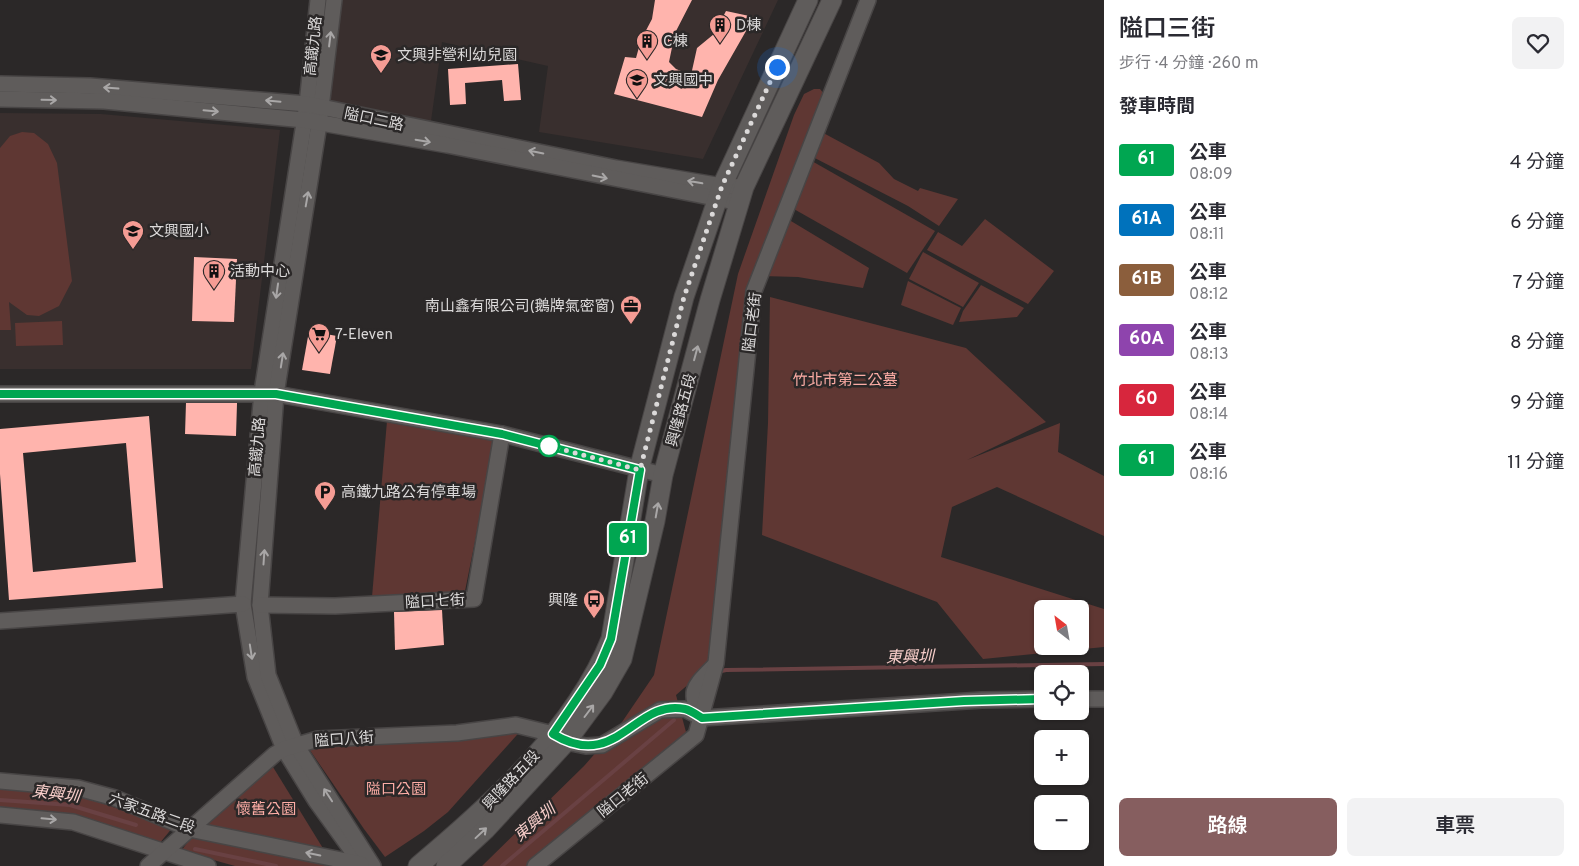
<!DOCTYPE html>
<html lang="zh-TW">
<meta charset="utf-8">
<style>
:root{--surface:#fff;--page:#f2f2f3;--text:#2b2b33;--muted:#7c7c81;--accent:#865e5f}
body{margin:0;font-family:Overpass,"Noto Sans TC",sans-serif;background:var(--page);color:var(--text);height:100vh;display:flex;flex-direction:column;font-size:19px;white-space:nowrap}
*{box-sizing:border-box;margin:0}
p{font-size:16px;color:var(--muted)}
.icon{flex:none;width:28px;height:28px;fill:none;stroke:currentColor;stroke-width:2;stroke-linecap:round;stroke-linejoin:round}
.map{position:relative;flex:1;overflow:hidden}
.side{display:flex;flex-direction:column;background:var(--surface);width:475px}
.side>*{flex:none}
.badge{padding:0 10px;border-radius:4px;font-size:18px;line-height:32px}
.needle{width:32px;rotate:329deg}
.controls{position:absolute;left:1034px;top:600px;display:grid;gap:10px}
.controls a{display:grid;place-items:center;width:55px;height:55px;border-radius:8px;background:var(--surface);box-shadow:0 1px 4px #0004;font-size:25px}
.you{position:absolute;width:25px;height:25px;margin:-12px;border:4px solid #fff;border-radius:50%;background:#1a73e8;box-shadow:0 0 0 8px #1a73e833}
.map>.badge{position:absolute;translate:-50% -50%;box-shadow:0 0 0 2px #fff}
h2{padding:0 15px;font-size:19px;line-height:45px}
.round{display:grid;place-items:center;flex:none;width:52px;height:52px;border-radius:8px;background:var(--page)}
.headline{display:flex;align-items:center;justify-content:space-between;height:85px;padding:0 15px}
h1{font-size:24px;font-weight:600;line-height:38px}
.action{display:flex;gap:10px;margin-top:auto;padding:10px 15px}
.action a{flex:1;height:58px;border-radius:8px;background:var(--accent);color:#fff;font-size:20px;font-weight:600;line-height:58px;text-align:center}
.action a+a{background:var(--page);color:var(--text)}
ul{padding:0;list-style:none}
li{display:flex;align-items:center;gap:15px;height:60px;padding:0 15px}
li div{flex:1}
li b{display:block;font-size:19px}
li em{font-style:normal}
li .badge{min-width:55px;font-weight:700;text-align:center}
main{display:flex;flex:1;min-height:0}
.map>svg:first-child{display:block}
</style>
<main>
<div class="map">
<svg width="1104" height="866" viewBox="0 0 1104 866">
<rect width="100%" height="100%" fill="#2b2828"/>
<g fill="#392f2e">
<polygon points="338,0 778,0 703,159 539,132 548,66 442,42 431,121 319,107"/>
<polygon points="0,113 101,114 280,130 251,369 0,369"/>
</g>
<g fill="#5f3733" fill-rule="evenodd">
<polygon points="814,89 820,89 824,94 749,292 712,664 676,695 686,732 526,866 482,866 584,766 620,725 654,675 738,274 794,115 804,94"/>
<polygon points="816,129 879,163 894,179 918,191 920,188 958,199 939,226 908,206 805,153"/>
<polygon points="22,132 34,133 48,144 57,163 72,281 59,306 39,316 27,315 9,302 11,330 0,330 0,148 10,136"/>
<polygon points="803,156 935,231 907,273 785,204"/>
<polygon points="781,215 869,268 863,288 798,277 757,276"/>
<polygon points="985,219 1054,271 1028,304 927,250 938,232 962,246"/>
<polygon points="923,252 979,283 963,307 909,279"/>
<polygon points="908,281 961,308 953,325 901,305"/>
<polygon points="981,285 1024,308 1017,317 959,322 963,311"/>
<path d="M 770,297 L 966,348 L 1046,422 L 967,460 L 1060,423 L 1058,452 L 1104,476 L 1104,536 L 997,487 L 952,507 L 941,557 L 1104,609 L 1104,647 L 983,659 L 937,602 L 762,535 L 768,423 ZM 1042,609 L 1080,609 L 1080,646 L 1042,646 Z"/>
<polygon points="62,321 63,345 16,346 15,323"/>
<polygon points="387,421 496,437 465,591 372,597"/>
<polygon points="524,727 448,812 424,831 385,857 364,829 307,746"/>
<polygon points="273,767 324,850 202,824"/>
<polygon points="0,789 80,796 173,827 159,844 73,814 0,807"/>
<polygon points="193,835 330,866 235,866 181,851"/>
</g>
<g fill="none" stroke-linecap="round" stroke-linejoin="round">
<g stroke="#694143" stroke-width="4">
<polyline points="717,672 726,670 1104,664"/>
<polyline points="0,800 70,805 136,825"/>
<polyline points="195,849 276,866"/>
<polyline points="502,866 674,720"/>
</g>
</g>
<g fill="#ffb4ad" fill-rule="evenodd">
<polygon points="655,0 692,0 675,33 669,62 676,69 691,75 697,48 714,34 726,11 754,17 718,80 702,117 614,94 625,57 636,58 641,40 652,19"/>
<polygon points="518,64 521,100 504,101 502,80 465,83 466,104 450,105 448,69"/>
<polygon points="194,257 237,259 234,322 192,321"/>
<polygon points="309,331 337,336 330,374 302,370"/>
<polygon points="186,403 237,403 236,436 185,434"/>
<path d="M 149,416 L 163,588 L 9,600 L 0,474 L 0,429 ZM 126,443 L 136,562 L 33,572 L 23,453 Z"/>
<polygon points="442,610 444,645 395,650 394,612"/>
</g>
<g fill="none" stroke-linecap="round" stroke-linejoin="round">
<g stroke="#484545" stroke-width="18">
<g id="minor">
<polyline points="318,0 307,104 262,392 243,604 255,677 284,749 316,801 363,866"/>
<polyline points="334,0 319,124 276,394 260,605 268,675 296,745 373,866"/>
<polyline points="0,84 90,86 307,104 616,168 722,186 744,187"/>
<polyline points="0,99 104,101 304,120 447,145 740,203"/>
<polyline points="0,394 276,394 502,434 663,475"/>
<polyline points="260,605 335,606 474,599 502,434"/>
<polyline points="0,621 243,604"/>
<polyline points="1080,699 1104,699"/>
<path d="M 702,718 C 686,690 695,686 715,665"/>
<polyline points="0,781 78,788 115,798 189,829 361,864"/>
<polyline points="0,815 73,822 208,866"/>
<polyline points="148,866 275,754 284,749 318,739 457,733 516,725 553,734 566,742 586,746 602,745 660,710 685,709 702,718 982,700 1042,699"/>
<polyline points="535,866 696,735 716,663 754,291 868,0"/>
</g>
</g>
<g stroke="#484545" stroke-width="21">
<g id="tertiary">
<path d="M 418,866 C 491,805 575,729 611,639 L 639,470 L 684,297 L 722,186 L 808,0"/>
<polyline points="446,866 486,829 566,742 603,692 622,659 655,521 663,475 710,300 744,187 832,0"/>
</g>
</g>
<use href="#minor" stroke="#5f5c5b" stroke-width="15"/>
<use href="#tertiary" stroke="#5f5c5b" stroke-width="19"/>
</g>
<defs><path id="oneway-shaft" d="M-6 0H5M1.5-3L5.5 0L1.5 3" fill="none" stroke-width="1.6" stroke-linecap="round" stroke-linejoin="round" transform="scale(1.25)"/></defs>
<g stroke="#a9a7a7">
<use href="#oneway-shaft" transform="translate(330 39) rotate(-83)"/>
<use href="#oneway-shaft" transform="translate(111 88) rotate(-176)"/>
<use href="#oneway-shaft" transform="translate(49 100) rotate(1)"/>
<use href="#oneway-shaft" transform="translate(273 101) rotate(-175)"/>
<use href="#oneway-shaft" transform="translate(211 111) rotate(5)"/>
<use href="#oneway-shaft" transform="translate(423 141) rotate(10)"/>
<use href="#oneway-shaft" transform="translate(536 152) rotate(-169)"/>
<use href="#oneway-shaft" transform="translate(600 177) rotate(12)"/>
<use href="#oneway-shaft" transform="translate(695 182) rotate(-170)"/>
<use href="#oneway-shaft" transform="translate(307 199) rotate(-80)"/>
<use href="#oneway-shaft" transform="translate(277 291) rotate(98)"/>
<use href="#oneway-shaft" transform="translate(696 353) rotate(-75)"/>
<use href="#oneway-shaft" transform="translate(282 360) rotate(-81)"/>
<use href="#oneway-shaft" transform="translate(657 510) rotate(-80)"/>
<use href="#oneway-shaft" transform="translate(264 557) rotate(-86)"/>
<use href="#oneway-shaft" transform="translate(251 652) rotate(81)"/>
<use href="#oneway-shaft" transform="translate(589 711) rotate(-53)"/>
<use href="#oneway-shaft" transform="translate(328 795) rotate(-123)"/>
<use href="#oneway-shaft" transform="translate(49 819) rotate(5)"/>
<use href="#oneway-shaft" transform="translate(481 833) rotate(-43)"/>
<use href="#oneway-shaft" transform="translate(313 854) rotate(-168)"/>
</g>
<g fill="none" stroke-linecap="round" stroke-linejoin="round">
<g stroke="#fff" stroke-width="11">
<path id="line" d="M 0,394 L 276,394 L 502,434 L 640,470 L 611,639 L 600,665 L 553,734 C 617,773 635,698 685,709 C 690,710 697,715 702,718 L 964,701 L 1042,699"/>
</g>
<use href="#line" stroke="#00a651" stroke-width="8"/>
<polyline stroke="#dbd9d9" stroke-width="5" stroke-dasharray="0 9" points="549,446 640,470 684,297 722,186 777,67"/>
</g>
<defs>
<g id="building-pin" transform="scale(1.125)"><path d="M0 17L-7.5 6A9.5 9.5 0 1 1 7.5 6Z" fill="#f59c94" stroke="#2b2828"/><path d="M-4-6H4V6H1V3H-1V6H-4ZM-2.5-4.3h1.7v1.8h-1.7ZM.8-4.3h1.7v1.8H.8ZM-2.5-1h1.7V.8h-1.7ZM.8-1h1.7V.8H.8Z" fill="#111"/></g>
<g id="school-pin" transform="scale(1.125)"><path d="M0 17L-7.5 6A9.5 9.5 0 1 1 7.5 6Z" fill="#f59c94" stroke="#2b2828"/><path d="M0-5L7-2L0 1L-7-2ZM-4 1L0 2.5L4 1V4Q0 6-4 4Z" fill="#111"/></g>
<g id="office-pin" transform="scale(1.125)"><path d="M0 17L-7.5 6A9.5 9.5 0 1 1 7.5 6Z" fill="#f59c94" stroke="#2b2828"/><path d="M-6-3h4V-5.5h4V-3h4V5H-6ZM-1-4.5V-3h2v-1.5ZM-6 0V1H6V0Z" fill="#111"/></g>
<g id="supermarket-pin" transform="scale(1.125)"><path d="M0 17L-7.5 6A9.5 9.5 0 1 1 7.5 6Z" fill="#f59c94" stroke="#2b2828"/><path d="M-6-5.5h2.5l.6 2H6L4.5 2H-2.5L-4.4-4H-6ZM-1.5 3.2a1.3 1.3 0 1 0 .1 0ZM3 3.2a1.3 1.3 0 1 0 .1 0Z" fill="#111"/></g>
<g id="parking-pin" transform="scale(1.125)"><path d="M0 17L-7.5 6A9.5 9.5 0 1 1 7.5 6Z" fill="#f59c94" stroke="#2b2828"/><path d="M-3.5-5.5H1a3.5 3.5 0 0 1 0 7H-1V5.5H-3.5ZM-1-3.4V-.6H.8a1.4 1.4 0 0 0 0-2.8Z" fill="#111"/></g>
<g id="bus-pin" transform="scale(1.125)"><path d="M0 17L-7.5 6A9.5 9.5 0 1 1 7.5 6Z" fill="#f59c94" stroke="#2b2828"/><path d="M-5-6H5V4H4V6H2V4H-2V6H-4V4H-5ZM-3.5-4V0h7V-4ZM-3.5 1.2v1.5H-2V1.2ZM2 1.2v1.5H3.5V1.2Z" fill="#111"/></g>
</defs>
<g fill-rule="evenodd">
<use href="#building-pin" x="720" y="25"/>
<use href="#building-pin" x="647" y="41"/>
<use href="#school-pin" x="381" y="55"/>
<use href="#school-pin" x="637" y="80"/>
<use href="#school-pin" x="133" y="231"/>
<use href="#building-pin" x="214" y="271"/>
<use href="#office-pin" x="631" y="306"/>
<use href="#supermarket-pin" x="319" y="334"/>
<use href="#parking-pin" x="325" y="492"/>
<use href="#bus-pin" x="594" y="600"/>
</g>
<circle fill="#fff" stroke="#00a651" stroke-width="2.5" cx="549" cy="446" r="10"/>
<g text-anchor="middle" stroke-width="5" stroke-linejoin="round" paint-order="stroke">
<g font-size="15" fill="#dbd9d9" stroke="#2b2828" text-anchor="start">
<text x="736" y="30">D棟</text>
<text x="663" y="46">C棟</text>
<text x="397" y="60">文興非營利幼兒園</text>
<text x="653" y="85">文興國中</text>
<text x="149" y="236">文興國小</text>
<text x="230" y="276">活動中心</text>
<text x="615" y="311" text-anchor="end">南山鑫有限公司(鵝牌氣密窗)</text>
<text x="335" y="339">7-Eleven</text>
<text x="341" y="497">高鐵九路公有停車場</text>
<text x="578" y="605" text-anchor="end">興隆</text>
</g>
<g font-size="15" fill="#dbd9d9" stroke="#2b2828">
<text transform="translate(313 46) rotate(-84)" y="5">高鐵九路</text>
<text transform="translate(374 119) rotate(12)" y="5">隘口二路</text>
<text transform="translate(752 322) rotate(-83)" y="5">隘口老街</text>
<text transform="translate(681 410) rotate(-75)" y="5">興隆路五段</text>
<text transform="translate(257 447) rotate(-85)" y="5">高鐵九路</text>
<text transform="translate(435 601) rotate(-3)" y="5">隘口七街</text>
<text transform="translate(344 739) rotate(-4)" y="5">隘口八街</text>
<text transform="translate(511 780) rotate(-47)" y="5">興隆路五段</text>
<text transform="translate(623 795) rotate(-39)" y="5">隘口老街</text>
<text transform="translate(152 813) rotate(20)" y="5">六家五路二段</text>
</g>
<g font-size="15" fill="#fcaca5" stroke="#2b2828">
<text x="845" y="385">竹北市第二公墓</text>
<text x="396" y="794">隘口公園</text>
<text x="266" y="814">懷舊公園</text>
</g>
<g font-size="16" font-style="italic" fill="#f9cfcb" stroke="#2b2828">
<text transform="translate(910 656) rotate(-1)" y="6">東興圳</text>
<text transform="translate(56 793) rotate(7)" y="6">東興圳</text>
<text transform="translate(534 822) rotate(-40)" y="6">東興圳</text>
</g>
</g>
</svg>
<div class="controls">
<a><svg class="needle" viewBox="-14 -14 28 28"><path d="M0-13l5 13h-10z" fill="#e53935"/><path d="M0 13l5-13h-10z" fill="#7c7c81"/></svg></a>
<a><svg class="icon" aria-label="locate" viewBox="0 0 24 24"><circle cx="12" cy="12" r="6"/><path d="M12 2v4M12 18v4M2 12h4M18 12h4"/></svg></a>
<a>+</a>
<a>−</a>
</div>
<div class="you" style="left:777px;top:67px"></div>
<b class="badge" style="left:628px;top:539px;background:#00a651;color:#fff">61</b>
</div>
<section class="side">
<div class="headline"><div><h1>隘口三街</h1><p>步行 · 4 分鐘 · 260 m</p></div><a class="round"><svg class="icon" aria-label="heart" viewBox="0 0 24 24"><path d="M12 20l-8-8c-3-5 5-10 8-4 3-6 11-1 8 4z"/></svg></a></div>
<h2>發車時間</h2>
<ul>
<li><span class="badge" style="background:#00a651;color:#fff">61</span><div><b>公車</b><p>08:09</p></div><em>4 分鐘</em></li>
<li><span class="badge" style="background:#0072bc;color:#fff">61A</span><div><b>公車</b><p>08:11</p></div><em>6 分鐘</em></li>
<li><span class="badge" style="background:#8b5e3c;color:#fff">61B</span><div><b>公車</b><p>08:12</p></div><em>7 分鐘</em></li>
<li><span class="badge" style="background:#8e44ad;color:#fff">60A</span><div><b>公車</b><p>08:13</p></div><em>8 分鐘</em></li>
<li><span class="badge" style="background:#d7263d;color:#fff">60</span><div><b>公車</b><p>08:14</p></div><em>9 分鐘</em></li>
<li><span class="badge" style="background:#00a651;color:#fff">61</span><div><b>公車</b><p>08:16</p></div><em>11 分鐘</em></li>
</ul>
<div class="action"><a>路線</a><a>車票</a></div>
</section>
</main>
